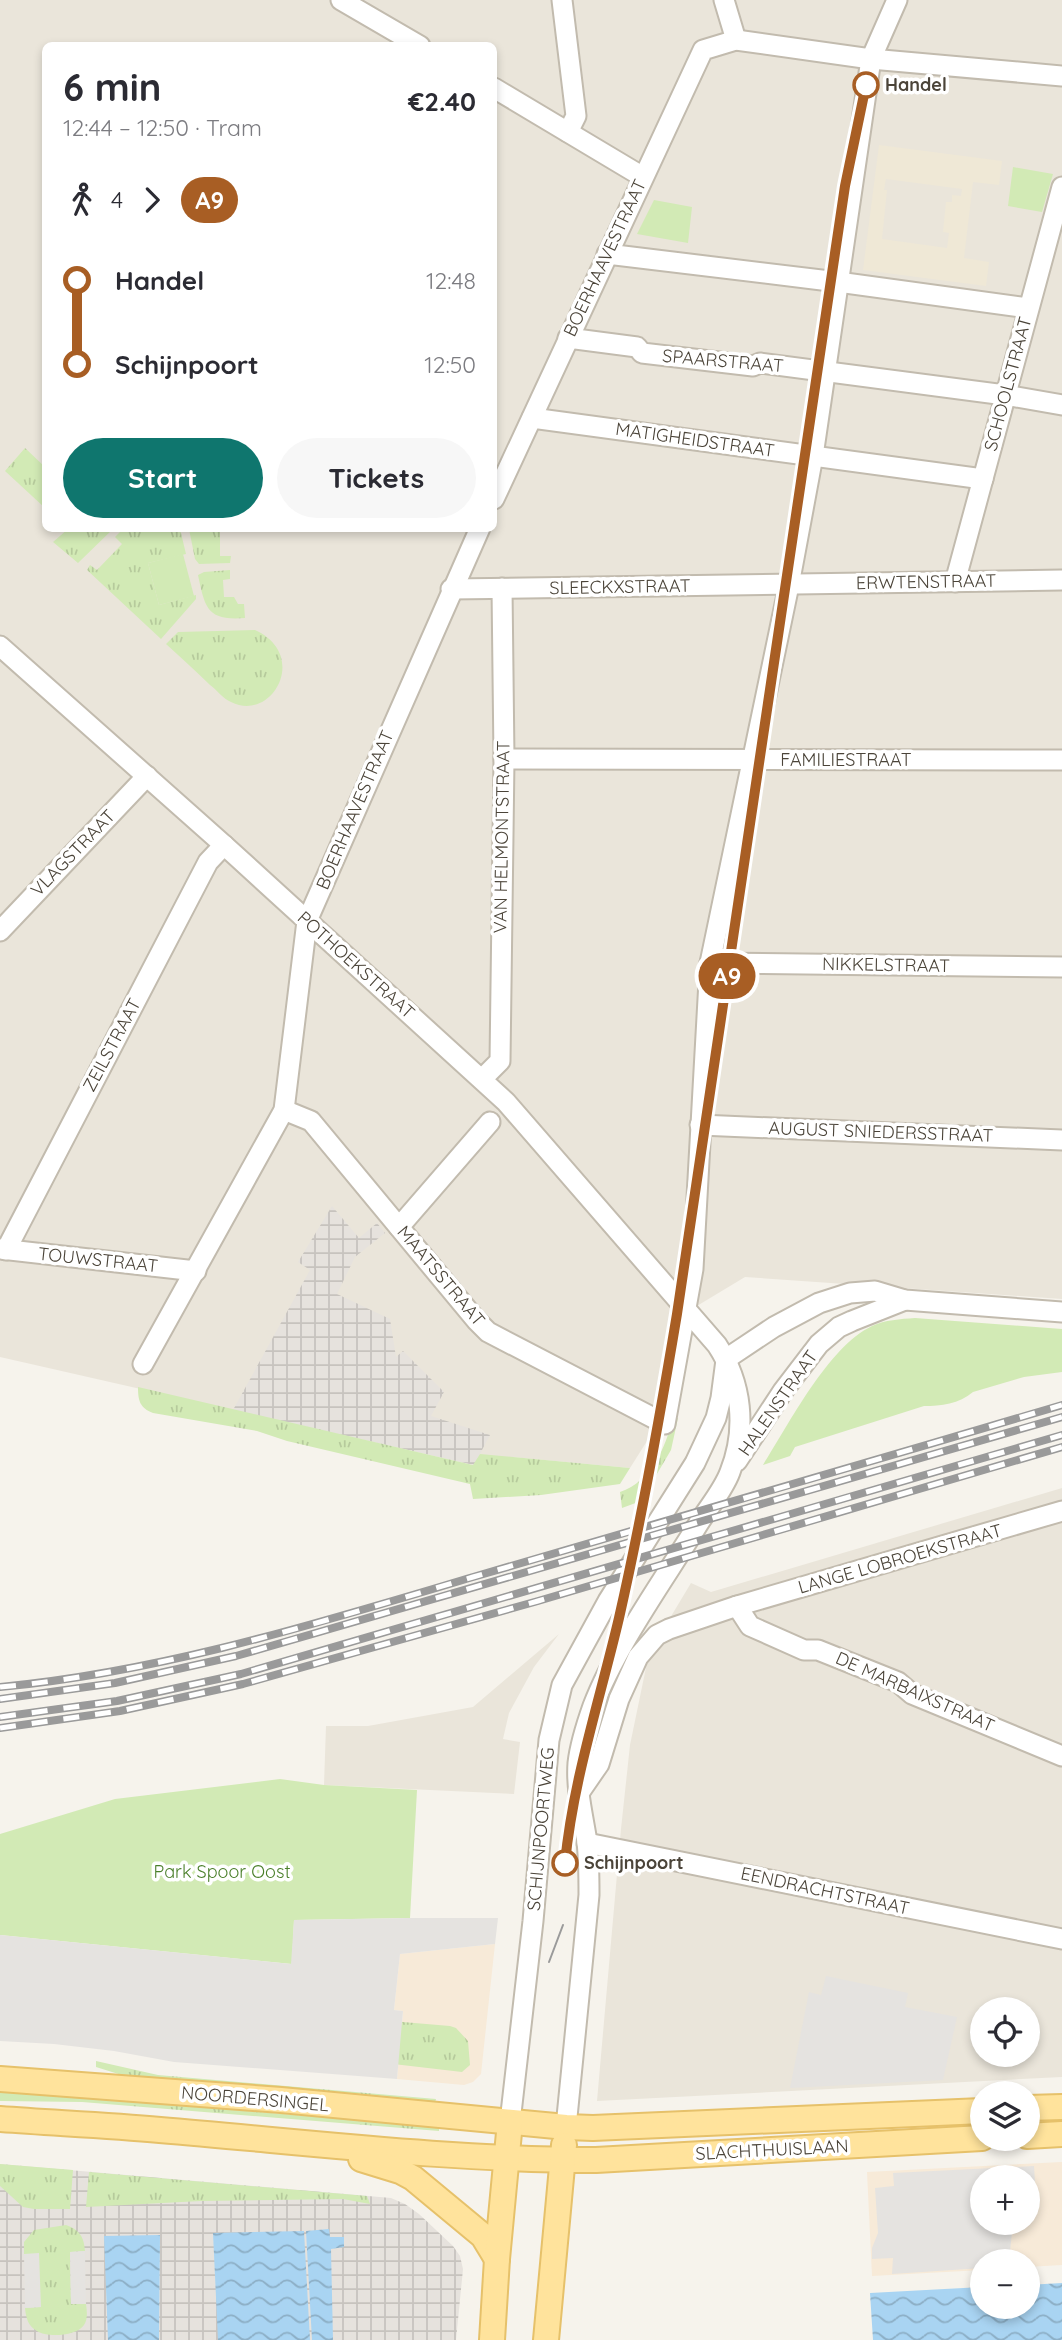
<!DOCTYPE html>
<meta charset="utf-8">
<style>
:root{--surface:#fff;--page:#f7f7f7;--text:#2b2b33;--muted:#7c7c81;--accent:#0f766e}
body{margin:0;font-family:Quicksand,sans-serif;background:var(--page);color:var(--text);height:100vh;display:flex;flex-direction:column;font-size:26px;white-space:nowrap}
*{box-sizing:border-box;margin:0}
p{font-size:23px;color:var(--muted)}
.icon{flex:none;width:38px;height:38px;fill:none;stroke:currentColor;stroke-width:2;stroke-linecap:round;stroke-linejoin:round}
.map{position:relative;flex:1;overflow:hidden}
.sheet{position:absolute;left:42px;top:42px;width:455px;height:490px;display:flex;flex-direction:column;background:var(--surface);border-radius:10px;box-shadow:0 4px 10px #0003}
.sheet>*{flex:none}
.badge{padding:0 14px;border-radius:23px;font-size:24px;line-height:46px}
.buttons{position:absolute;left:970px;top:1997px;display:grid;gap:14px}
.buttons a{display:grid;place-items:center;width:70px;height:70px;border-radius:50%;background:var(--surface);box-shadow:0 4px 10px #0003;font-size:35px}
.map>.badge{position:absolute;translate:-50% -50%;box-shadow:0 0 0 4px #fff}
.legs{display:flex;align-items:center;gap:10px;height:77px;padding:0 21px;font-size:23px}
.legs p{margin-inline-start:auto}
.headline{display:flex;align-items:center;justify-content:space-between;height:119px;padding:0 21px}
h1{font-size:38px;font-weight:700;line-height:52px}
.cta{display:flex;gap:14px;margin-top:auto;padding:14px 21px}
.cta a{flex:1;height:80px;border-radius:42px;background:var(--accent);color:#fff;font-size:28px;font-weight:700;line-height:80px;text-align:center}
.cta a+a{background:var(--page);color:var(--text)}
ul{padding:0 21px;list-style:none}
li{display:flex;align-items:center;gap:24px;height:84px;font-size:26px}
li i{display:grid;place-items:center;width:10px;height:100%;margin:0 9px;background:currentColor}
li i::after{content:'';width:18px;height:18px;margin:-9px;border:5px solid;border-radius:50%;background:var(--surface)}
li p{margin-inline-start:auto}
li:first-child i{background:linear-gradient(#0000 50%,currentColor 0)}
li:last-child i{background:linear-gradient(currentColor 50%,#0000 0)}
.map>svg:first-child{display:block}
</style>
<div class="map">
<svg width="1062" height="2340" viewBox="0 0 1062 2340">
<defs>
<pattern id="industrial-grid" width="8" height="8" patternUnits="userSpaceOnUse" patternTransform="scale(1.75)"><rect width="8" height="8" fill="#e6e2dd"/><path d="M0 4h8M4 0v8" fill="none" stroke="#c7c3be"/></pattern>
<pattern id="grass-tufts" width="24" height="20" patternUnits="userSpaceOnUse" patternTransform="scale(1.75)"><rect width="24" height="20" fill="#d2eab5"/><path d="M3 7l-1-3M5 7V3M7 7l1-3M15 17l-1-3M17 17v-4M19 17l1-3" fill="none" stroke="#b6ca9c"/></pattern>
<pattern id="water-waves" width="16" height="10" patternUnits="userSpaceOnUse" patternTransform="scale(1.75)"><rect width="16" height="10" fill="#a9d4f2"/><path d="M0 5q4-4 8 0t8 0" fill="none" stroke="#8caec5"/></pattern>
</defs>
<rect width="100%" height="100%" fill="#f6f3ec"/>
<g fill="#eae5da" fill-rule="evenodd">
<path d="M 0,0 L 1062,0 L 1062,1299 L 745,1277 L 672,1321 L 654,1430 L 630,1468 L 512,1457 L 474,1465 L 0,1357 ZM 46,46 L 494,46 L 494,528 L 46,528 Z"/>
<path d="M 1062,1488 L 1062,2077 L 597,2101 L 621,1829 L 630,1745 L 649,1653 L 691,1583 L 711,1592 ZM 982,2009 L 1027,2009 L 1027,2054 L 982,2054 Z"/>
<polygon points="559,1634 534,1667 509,1713 503,1739 520,1742 514,1794 324,1785 326,1726 368,1726 473,1707"/>
</g>
<g fill="#f7ead8" fill-rule="evenodd">
<polygon points="495,1944 481,2074 473,2082 464,2085 397,2079 403,2011 394,2010 400,1954"/>
<path d="M 1062,2162 L 1062,2265 L 1027,2267 L 1027,2261 L 982,2261 L 982,2270 L 872,2276 L 867,2172 ZM 982,2177 L 1027,2177 L 1027,2222 L 982,2222 Z"/>
</g>
<g fill="url(#industrial-grid)">
<polygon points="332,1206 359,1238 377,1223 385,1233 355,1257 337,1294 390,1319 396,1357 403,1351 444,1392 431,1416 490,1435 474,1465 233,1410 310,1270 298,1262"/>
<polygon points="0,2164 391,2198 405,2204 419,2214 453,2246 460,2256 463,2269 456,2340 0,2340"/>
</g>
<path fill="#efe8d6" fill-rule="evenodd" d="M 879,145 L 1002,161 L 999,185 L 973,182 L 964,258 L 989,262 L 986,286 L 863,270 ZM 886,179 L 962,189 L 961,196 L 952,195 L 952,202 L 946,202 L 943,232 L 949,233 L 947,248 L 882,239 L 887,190 L 884,190 Z"/>
<g fill="url(#grass-tufts)">
<polygon points="25,448 45,467 45,508 5,471"/>
<polygon points="68,529 68,528 113,529 78,563 53,542"/>
<polygon points="123,529 180,529 186,554 148,563 159,605 196,595 196,599 161,639 87,570 90,565 97,570 122,544 115,537"/>
<polygon points="189,529 240,529 220,529 220,556 231,556 230,563 199,564 195,559"/>
<path d="M 230,570 L 230,579 L 223,580 L 224,597 L 234,597 L 238,604 L 244,604 L 245,618 C 207,621 205,608 198,575 L 204,572 Z"/>
<path d="M 255,630 C 310,655 272,723 231,702 C 223,699 217,690 210,685 C 196,671 181,658 166,644 L 178,632 Z"/>
<path d="M 138,1387 L 473,1465 L 480,1454 L 630,1468 L 620,1484 L 541,1495 L 473,1499 L 470,1484 L 287,1441 L 257,1431 L 153,1413 C 140,1408 138,1401 138,1387 Z"/>
<path d="M 673,1418 L 678,1418 L 671,1450 L 641,1501 L 622,1508 L 620,1492 C 652,1481 665,1448 673,1418 Z"/>
<polygon points="320,2015 450,2026 456,2028 468,2041 470,2065 462,2072 316,2055"/>
<polygon points="96,2061 158,2075 436,2099 435,2103 128,2077 96,2067"/>
<polygon points="0,2091 21,2092 439,2127 439,2131 82,2102 0,2101"/>
<polygon points="0,2164 73,2170 70,2209 34,2209 23,2207 0,2186"/>
<polygon points="89,2172 367,2196 370,2204 343,2199 201,2201 86,2207"/>
<path d="M 66,2225 C 80,2230 84,2237 85,2251 L 70,2252 L 71,2304 L 86,2304 C 87,2311 88,2319 84,2325 C 77,2336 47,2338 37,2331 C 28,2326 26,2318 25,2308 L 40,2307 L 24,2254 L 24,2242 L 34,2230 Z"/>
</g>
<g fill="#d2eab5">
<polygon points="1013,167 1053,174 1042,212 1008,206"/>
<polygon points="654,200 692,207 688,243 637,234"/>
<polygon points="183,554 194,596 159,605 148,563"/>
<path d="M 915,1318 L 1062,1329 L 1062,1372 L 1024,1377 L 973,1392 C 959,1404 941,1406 924,1406 L 795,1447 L 790,1456 L 763,1465 C 789,1424 828,1347 872,1326 C 885,1320 900,1319 915,1318 Z"/>
<polygon points="280,1779 324,1785 417,1790 410,1918 294,1920 292,1964 0,1935 0,1834 115,1799"/>
</g>
<g fill="#e5e3e0">
<polygon points="410,1918 498,1918 495,1944 400,1954 394,2010 403,2011 397,2079 174,2062 114,2051 54,2044 0,2041 0,1935 291,1964 294,1920"/>
<polygon points="826,1976 908,1993 905,2007 957,2017 943,2080 790,2088 809,1992 821,1995"/>
<polygon points="1034,2166 1035,2182 1027,2188 1027,2177 982,2177 982,2222 1013,2223 1009,2261 982,2261 982,2268 892,2274 893,2258 872,2259 872,2248 878,2233 875,2188 894,2186 893,2173"/>
<polygon points="85,2251 86,2304 71,2304 70,2252"/>
<polygon points="39,2253 41,2307 25,2308 24,2254"/>
</g>
<g fill="url(#water-waves)">
<polygon points="329,2229 330,2237 344,2237 344,2247 331,2249 333,2340 312,2340 306,2231"/>
<polygon points="304,2231 310,2340 218,2340 213,2233"/>
<polygon points="160,2235 159,2340 108,2340 104,2236"/>
<polygon points="1062,2283 1062,2340 873,2340 870,2293 982,2287 982,2306 1027,2306 1027,2285"/>
</g>
<g fill="none" stroke-linecap="round" stroke-linejoin="round">
<g stroke="#c2bbae" stroke-width="23">
<g id="minor">
<polyline points="341,0 420,46"/>
<polyline points="562,0 576,116 568,132"/>
<polyline points="724,0 736,40"/>
<polyline points="494,88 643,177"/>
<polyline points="607,254 838,282 1028,308"/>
<polyline points="568,338 637,347 642,353 753,366 760,363 1005,395 1062,405"/>
<polyline points="532,418 983,479"/>
<polyline points="494,499 703,50 736,40 871,59 1062,76"/>
<polyline points="955,582 1062,187"/>
<polyline points="451,589 1062,580"/>
<path d="M 0,646 L 224,845 L 506,1102 L 717,1345 C 742,1383 747,1429 730,1472 C 723,1491 707,1509 697,1526 C 663,1581 616,1646 593,1706 C 587,1723 580,1745 578,1763 C 576,1789 583,1816 587,1842 C 589,1860 589,1877 589,1895 L 566,2127"/>
<polyline points="504,759 1062,760"/>
<polyline points="0,931 147,776"/>
<polyline points="710,963 1062,967"/>
<polyline points="482,1079 500,1061 504,759 502,588"/>
<polyline points="284,1110 311,1121 476,1320 488,1332 665,1424 693,1269 710,963 789,585 813,456 871,59 897,0"/>
<polyline points="700,1125 1062,1140"/>
<polyline points="399,1227 490,1122"/>
<polyline points="0,1249 196,1271"/>
<polyline points="6,1250 208,862 224,845"/>
<polyline points="726,1359 774,1327 819,1303 850,1293 875,1291 905,1300 1062,1312"/>
<polyline points="143,1364 284,1110 307,921 480,528"/>
<polyline points="737,1461 783,1391 819,1344 839,1327 852,1321 905,1300"/>
<polyline points="737,1606 750,1626 804,1650 818,1650 898,1682 912,1694 1062,1756"/>
<polyline points="579,1793 599,1764 619,1699 638,1657 657,1635 669,1629 737,1606 1062,1511"/>
<polyline points="587,1843 1062,1939"/>
<polyline points="510,2122 533,1921 549,1740 562,1685 608,1601 695,1463 716,1418 721,1398 726,1360"/>
</g>
</g>
<g stroke="#e6c16a" stroke-width="28">
<g id="major">
<polyline points="0,2079 281,2100 566,2127 593,2128 982,2111"/>
<polyline points="1027,2108 1062,2107"/>
<path d="M 0,2119 C 53,2123 106,2125 160,2130 C 305,2142 450,2160 596,2160 L 982,2138"/>
<polyline points="1027,2136 1062,2134"/>
<polyline points="361,2159 400,2171 413,2178 483,2236 497,2259"/>
<polyline points="492,2340 497,2259 510,2122"/>
<polyline points="546,2340 564,2145"/>
</g>
</g>
<use href="#minor" stroke="#fff" stroke-width="19"/>
<use href="#major" stroke="#ffe39c" stroke-width="24"/>
<polyline stroke="#9a9a9a" stroke-width="2" points="549,1962 563,1925"/>
<g stroke="#9a9a9a" stroke-width="8">
<g id="rail">
<path d="M 0,1687 C 162,1672 318,1623 473,1577 C 670,1520 866,1463 1062,1405"/>
<polyline points="0,1699 115,1683 236,1656 1062,1417"/>
<polyline points="0,1717 117,1701 241,1674 1062,1435"/>
<polyline points="0,1728 120,1711 243,1684 538,1601 1062,1447"/>
</g>
</g>
<use href="#rail" stroke="#fff" stroke-width="5" stroke-dasharray="16" stroke-linecap="butt"/>
</g>
<g fill="none" stroke-linecap="round" stroke-linejoin="round">
<g stroke="#fff" stroke-width="16">
<path id="line-1" d="M 565,1863 C 573,1780 600,1699 619,1618 C 642,1517 660,1416 677,1314 L 845,186 L 866,85"/>
</g>
<use href="#line-1" stroke="#a85e24" stroke-width="10"/>
</g>
<g fill="#fff" stroke="#a85e24" stroke-width="3.5">
<circle cx="866" cy="85" r="12"/>
<circle cx="565" cy="1863" r="12"/>
</g>
<g text-anchor="middle" stroke-width="7" stroke-linejoin="round" paint-order="stroke">
<g font-size="18" font-weight="bold" fill="#4b4439" stroke="#fff" text-anchor="start">
<text x="885" y="91">Handel</text>
<text x="584" y="1869">Schijnpoort</text>
</g>
<g font-size="18" fill="#4b4439" stroke="#fff">
<text transform="translate(605 258) rotate(-65)" y="6">BOERHAAVESTRAAT</text>
<text transform="translate(723 361) rotate(5)" y="6">SPAARSTRAAT</text>
<text transform="translate(1008 384) rotate(-75)" y="6">SCHOOLSTRAAT</text>
<text transform="translate(695 440) rotate(8)" y="6">MATIGHEIDSTRAAT</text>
<text transform="translate(926 582) rotate(-1)" y="6">ERWTENSTRAAT</text>
<text transform="translate(620 587) rotate(-1)" y="6">SLEECKXSTRAAT</text>
<text x="846" y="766">FAMILIESTRAAT</text>
<text transform="translate(355 810) rotate(-67)" y="6">BOERHAAVESTRAAT</text>
<text transform="translate(502 837) rotate(-89)" y="6">VAN HELMONTSTRAAT</text>
<text transform="translate(73 853) rotate(-46)" y="6">VLAGSTRAAT</text>
<text transform="translate(356 965) rotate(42)" y="6">POTHOEKSTRAAT</text>
<text transform="translate(886 965) rotate(1)" y="6">NIKKELSTRAAT</text>
<text transform="translate(112 1045) rotate(-62)" y="6">ZEILSTRAAT</text>
<text transform="translate(881 1132) rotate(2)" y="6">AUGUST SNIEDERSSTRAAT</text>
<text transform="translate(98 1260) rotate(6)" y="6">TOUWSTRAAT</text>
<text transform="translate(441 1276) rotate(50)" y="6">MAATSSTRAAT</text>
<text transform="translate(778 1403) rotate(-55)" y="6">HALENSTRAAT</text>
<text transform="translate(900 1559) rotate(-16)" y="6">LANGE LOBROEKSTRAAT</text>
<text transform="translate(915 1692) rotate(24)" y="6">DE MARBAIXSTRAAT</text>
<text transform="translate(541 1829) rotate(-85)" y="6">SCHIJNPOORTWEG</text>
<text transform="translate(825 1891) rotate(12)" y="6">EENDRACHTSTRAAT</text>
<text transform="translate(255 2099) rotate(5)" y="6">NOORDERSINGEL</text>
<text transform="translate(772 2150) rotate(-3)" y="6">SLACHTHUISLAAN</text>
</g>
<g font-size="18" fill="#4a7f2a" stroke="#fff">
<text x="222" y="1878">Park Spoor Oost</text>
</g>
</g>
</svg>
<div class="buttons">
<a><svg class="icon" aria-label="locate" viewBox="0 0 24 24"><circle cx="12" cy="12" r="6"/><path d="M12 2v4M12 18v4M2 12h4M18 12h4"/></svg></a>
<a><svg class="icon" aria-label="layers" viewBox="0 0 24 24"><path d="M12 4l9 5-9 5-9-5zM3 14l9 5 9-5"/></svg></a>
<a>+</a>
<a>−</a>
</div>
<b class="badge" style="left:727px;top:976px;background:#a85e24;color:#fff">A9</b>
<section class="sheet">
<div class="headline"><div><h1>6 min</h1><p>12:44 – 12:50 · Tram</p></div><b>€2.40</b></div>
<div class="legs"><svg class="icon" aria-label="walk" viewBox="0 0 24 24"><circle cx="13" cy="4" r="2"/><path d="M13 8l-2 6 4 7M11 14l-3 7M7 12l3-4h3l4 4"/></svg>4<svg class="icon" aria-label="forward" viewBox="0 0 24 24"><path d="M9 5l7 7-7 7"/></svg><b class="badge" style="background:#a85e24;color:#fff">A9</b></div>
<ul>
<li><i style="color:#a85e24"></i><b>Handel</b><p>12:48</p></li>
<li><i style="color:#a85e24"></i><b>Schijnpoort</b><p>12:50</p></li>
</ul>
<div class="cta"><a>Start</a><a>Tickets</a></div>
</section>
</div>
